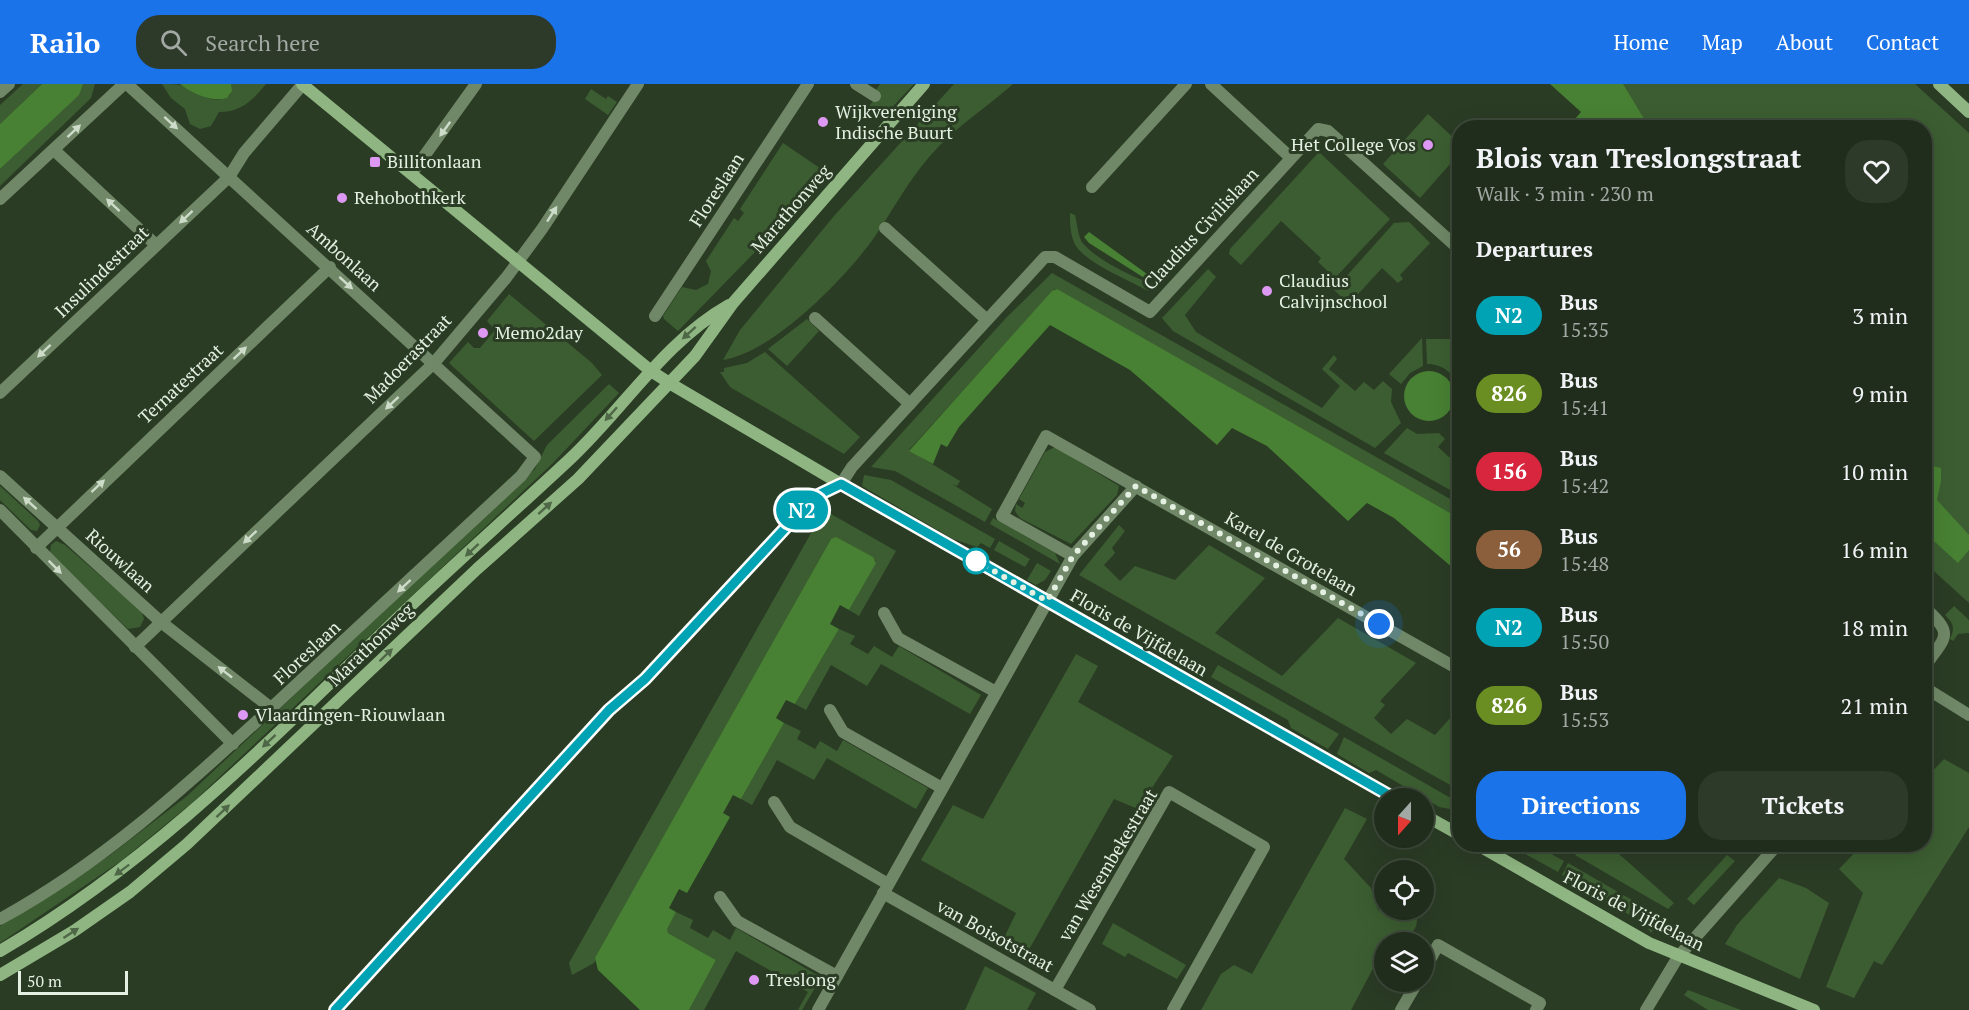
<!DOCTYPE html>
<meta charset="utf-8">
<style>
:root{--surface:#202d1c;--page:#2d3929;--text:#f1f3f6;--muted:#a2a8a3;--line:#3d493b;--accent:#1a73e8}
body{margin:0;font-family:"PT Serif",serif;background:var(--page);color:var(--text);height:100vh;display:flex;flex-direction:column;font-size:22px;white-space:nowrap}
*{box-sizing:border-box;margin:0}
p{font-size:20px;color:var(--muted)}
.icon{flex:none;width:33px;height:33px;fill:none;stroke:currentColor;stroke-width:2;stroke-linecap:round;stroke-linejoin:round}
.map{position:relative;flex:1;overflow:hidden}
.drawer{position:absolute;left:1452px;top:36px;width:480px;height:732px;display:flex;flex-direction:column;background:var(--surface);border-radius:24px;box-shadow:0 6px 24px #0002,0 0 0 2px var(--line)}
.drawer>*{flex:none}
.badge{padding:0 12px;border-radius:20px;font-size:21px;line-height:39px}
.needle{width:39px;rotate:201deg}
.buttons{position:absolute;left:1374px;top:704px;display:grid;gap:12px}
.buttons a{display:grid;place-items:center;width:60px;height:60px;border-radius:50%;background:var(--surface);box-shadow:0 6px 24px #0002,0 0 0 2px var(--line);font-size:30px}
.scale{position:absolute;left:18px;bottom:15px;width:110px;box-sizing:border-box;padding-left:6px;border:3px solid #e4f0e1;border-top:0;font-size:16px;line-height:21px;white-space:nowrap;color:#e4f0e1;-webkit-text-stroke:4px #2b3c25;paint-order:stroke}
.you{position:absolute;width:30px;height:30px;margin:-15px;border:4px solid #fff;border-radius:50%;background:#1a73e8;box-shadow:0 0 0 9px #1a73e833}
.map>.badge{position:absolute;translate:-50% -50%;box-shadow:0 0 0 3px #fff}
h2{padding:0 24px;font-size:22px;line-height:54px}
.round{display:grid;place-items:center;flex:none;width:63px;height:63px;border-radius:24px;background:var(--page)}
.headline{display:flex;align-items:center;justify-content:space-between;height:102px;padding:0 24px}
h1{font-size:28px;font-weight:600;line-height:45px}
.action{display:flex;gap:12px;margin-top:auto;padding:12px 24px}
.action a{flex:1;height:69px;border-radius:24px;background:var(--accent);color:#fff;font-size:24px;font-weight:600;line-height:69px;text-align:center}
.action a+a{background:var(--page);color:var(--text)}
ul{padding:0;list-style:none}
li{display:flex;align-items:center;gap:18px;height:78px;padding:0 24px}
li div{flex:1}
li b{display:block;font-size:22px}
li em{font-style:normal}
li .badge{min-width:66px;font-weight:700;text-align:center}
header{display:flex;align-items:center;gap:36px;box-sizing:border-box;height:84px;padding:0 30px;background:var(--accent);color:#fff}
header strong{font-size:28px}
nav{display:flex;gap:33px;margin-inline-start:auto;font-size:21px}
.search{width:420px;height:54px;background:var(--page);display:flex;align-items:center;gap:15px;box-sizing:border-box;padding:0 21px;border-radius:24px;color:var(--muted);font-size:22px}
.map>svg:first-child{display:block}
</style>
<header>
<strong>Railo</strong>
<div class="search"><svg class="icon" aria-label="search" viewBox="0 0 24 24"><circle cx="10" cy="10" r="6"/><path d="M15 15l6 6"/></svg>Search here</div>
<nav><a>Home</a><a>Map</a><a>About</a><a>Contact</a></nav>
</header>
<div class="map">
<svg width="1969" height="926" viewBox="0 0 1969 926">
<rect width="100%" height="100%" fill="#2b3c25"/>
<g fill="#3c5d31">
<polygon points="23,0 42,0 0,40 0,21"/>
<polygon points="83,0 95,0 91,14 0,102 0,85 78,11"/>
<path d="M 162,0 C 168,0 177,0 181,1 C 195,7 216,24 230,11 L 231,0 L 266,0 C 253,16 241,28 219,28 L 211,42 L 200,45 L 190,40 L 185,25 L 171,14 Z"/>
<polygon points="880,0 914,0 881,35 867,25 877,12 874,9"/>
<path d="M 954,0 L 1013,0 C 986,24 954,44 930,72 C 907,98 891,130 871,158 C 841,198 773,268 723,276 L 740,246 L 834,132 Z"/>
<polygon points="1590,0 1915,0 1969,49 1969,519 1925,479 1924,44 1633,43"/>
<polygon points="591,5 606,15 608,12 617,18 608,31 585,15"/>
<polygon points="1428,30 1459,59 1459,81 1457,84 1451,79 1420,114 1383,80"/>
<polygon points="783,59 830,91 678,247 664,235 663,232 682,203 696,206 708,200 711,187 706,177 734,134 738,137 744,129 740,125"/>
<polygon points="1319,68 1390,135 1335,194 1318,178 1321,174 1281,137 1241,181 1229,170 1230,165"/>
<path d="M 1070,129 L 1075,131 C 1077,139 1078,152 1082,158 C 1093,174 1137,196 1155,200 L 1148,207 C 1129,196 1088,180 1076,162 C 1070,152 1070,140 1070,129 Z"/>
<polygon points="1409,138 1430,159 1400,191 1403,195 1398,199 1382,184 1349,220 1334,206 1394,139"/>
<polygon points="1208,185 1216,193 1185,231 1196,248 1322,324 1340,302 1322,285 1334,271 1337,275 1329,285 1355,307 1364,298 1374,306 1383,297 1392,305 1391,318 1401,339 1375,364 1173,247 1162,234"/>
<polygon points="1052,189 1459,420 1459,434 1055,205 909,366 960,397 957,402 952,400 992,425 985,438 895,387 871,383 1006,234"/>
<polygon points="509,210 592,279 602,291 534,357 449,279 468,258 474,264 480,264 495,246 487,237"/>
<polygon points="807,235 819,247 787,282 768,265"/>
<polygon points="1422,254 1423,282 1410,289 1401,300 1389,290"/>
<path d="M 1426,255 L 1459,255 L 1459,305 C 1455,290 1443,280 1427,280 Z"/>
<polygon points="765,268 860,353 844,370 730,303 720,288 724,288 724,284 747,279"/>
<polygon points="609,300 619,309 552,380 193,718 121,777 0,859 0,842 109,772 187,712 535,385 547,361"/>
<polygon points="1407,344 1417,350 1439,349 1445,355 1438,363 1459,382 1459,391 1455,396 1459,400 1459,411 1384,369"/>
<polygon points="1055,363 1119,402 1117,411 1071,460 1020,434 1015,427 1016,420 1022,424 1025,419 1019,415 1045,368"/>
<polygon points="864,391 891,396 995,455 990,464 981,459 977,463 953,455 862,402"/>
<polygon points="0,402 38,437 40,441 37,447 31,446 0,416"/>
<polygon points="824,426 896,467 859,532 849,526 876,477 831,455 594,879 572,891 569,879"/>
<polygon points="993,434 1055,469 1060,480 990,440"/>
<polygon points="1119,441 1125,447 1112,464 1115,469 1104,481 1120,497 1135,482 1175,496 1209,461 1265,494 1215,549 1282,592 1338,534 1416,579 1380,617 1385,621 1374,634 1391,650 1407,635 1435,651 1459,624 1459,706 1079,491"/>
<polygon points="56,457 65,461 142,528 144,535 140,543 128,545 50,469 51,461"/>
<polygon points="999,457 1030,475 1025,483 994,466"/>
<polygon points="1037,479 1051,487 1045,496 1036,501 1027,496"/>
<path d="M 1954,522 L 1969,536 L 1969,549 L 1958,550 L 1953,557 L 1950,555 C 1955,544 1954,540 1945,531 Z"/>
<polygon points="839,545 855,552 850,560 868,570 874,562 892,573 899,562 981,611 970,630 881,580 867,602 831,581 806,626 795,620"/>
<polygon points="1076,570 1098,582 1078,618 1173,672 1138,725 1114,715 1027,869 1003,856 1016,829 921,776 953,721 983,735"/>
<polygon points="1218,581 1339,650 1328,665 1291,644 1288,636 1211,593"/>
<polygon points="784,639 801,647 797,655 815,665 820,657 837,667 843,656 928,704 916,725 827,674 814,696 777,676 752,721 741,715"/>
<polygon points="1344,653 1456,717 1454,720 1458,723 1455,726 1439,723 1376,686 1369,689 1337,670"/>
<polygon points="1944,675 1969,689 1969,743 1882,881 1874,877 1854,914 1826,903 1863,809 1839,785 1862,761 1924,760 1925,695"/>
<path d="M 1345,724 L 1367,735 L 1344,775 L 1371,804 L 1379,829 L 1378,822 L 1384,816 L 1384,825 L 1415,825 C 1420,839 1416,850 1401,855 L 1391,851 L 1388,858 L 1384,858 L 1384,864 L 1351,926 L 1201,926 L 1221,890 L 1234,881 L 1252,890 Z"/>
<polygon points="1509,761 1535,761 1564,777 1558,788"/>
<polygon points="1585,761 1609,761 1674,819 1668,825 1575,771"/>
<polygon points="1727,771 1735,777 1694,821 1687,815"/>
<polygon points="1568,779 1644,823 1657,839 1651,849 1645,840 1562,791"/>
<polygon points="1779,794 1806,804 1829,819 1800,895 1725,860 1737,841"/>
<polygon points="676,828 693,836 690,844 708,854 713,846 730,856 736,844 817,891 819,897 802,926 798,926 808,908 736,867 704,926 689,926 716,876 668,849 666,845"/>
<polygon points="1113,839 1186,881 1177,895 1128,869 1125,873 1102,860"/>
<polygon points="985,882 1036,909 1027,926 965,926"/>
<polygon points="1688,906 1741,926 1708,926 1684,911"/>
</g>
<g fill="#488133">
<polygon points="42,0 83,0 79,11 0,85 0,40"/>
<path d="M 180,0 L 231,0 L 232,7 L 227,14 C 213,19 191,9 180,0 Z"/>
<polygon points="1550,0 1623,0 1649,43 1568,43 1581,28"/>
<polygon points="1089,148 1147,190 1158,190 1156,194 1146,195 1089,159 1084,153"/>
<polygon points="1057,205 1459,434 1459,489 1394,434 1367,419 1348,437 1267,362 1232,344 1217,361 1130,286 1050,241 959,343 947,363 941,360 933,380 909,367 1052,207"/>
<circle cx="1429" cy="312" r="25"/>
<polygon points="1925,380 1941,384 1941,397 1937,416 1969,451 1969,466 1958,479 1925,449"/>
<polygon points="836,453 873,473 876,479 849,526 840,521 830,540 839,545 795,620 786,616 776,634 784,639 741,715 733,711 723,729 730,733 687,809 679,805 669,824 676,828 667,845 668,849 716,876 689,926 640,926 598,886 595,874 831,455"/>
</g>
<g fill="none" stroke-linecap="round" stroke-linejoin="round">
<g stroke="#708867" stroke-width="12">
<polyline points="856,0 875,12"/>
<polyline points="1211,0 1291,74"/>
<polyline points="0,8 9,0"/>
<polyline points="54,66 156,161"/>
<polyline points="412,89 476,0"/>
<polyline points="1092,103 1186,0"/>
<polyline points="0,115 124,0"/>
<polyline points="885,144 986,235"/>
<polyline points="655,232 808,0"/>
<polyline points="815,234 910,320"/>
<polyline points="0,309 229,93 244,69 303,0"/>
<polyline points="0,392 161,538 271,624"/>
<polyline points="841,400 852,383 1045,173 1055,173 1150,228 1318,45 1328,47 1460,166"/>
<polyline points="0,426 233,660"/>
<polyline points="36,464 330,183"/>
<polyline points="1073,472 1002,432 1046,352 1460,586"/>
<path d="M 1924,523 C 1956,552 1945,552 1924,584"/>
<polyline points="884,529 898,554 996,608"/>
<polyline points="135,563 434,279 506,194 542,145 638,0"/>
<polyline points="1924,611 1932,608 1969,631"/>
<polyline points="830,626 843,648 942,704"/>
<polyline points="774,718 790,743 888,800"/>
<polyline points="883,809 1090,926"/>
<polyline points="720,813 737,837 837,892"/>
<path d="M 0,835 C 101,780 184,704 268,627 C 353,549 437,470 521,392 L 535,373 L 127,0"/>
<polyline points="1424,887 1438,861 1540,919 1536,926"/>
<polyline points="1055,906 1169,708 1264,763 1173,926"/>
<polyline points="818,926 1073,472 1136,402"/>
<polyline points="1401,926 1418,897"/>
<polyline points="1646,926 1678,873 1778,760"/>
</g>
<g stroke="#8fb682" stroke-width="12">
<polyline points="302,0 651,287 671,300 868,416 1394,714"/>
<polyline points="1939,0 1969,28"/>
<polyline points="1424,731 1460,751"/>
<polyline points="1476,760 1649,859 1814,926"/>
<path d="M 0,867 C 147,781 262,665 384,547 C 445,488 509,432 571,374 C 625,323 664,258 729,221"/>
<polyline points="0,891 74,847 130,808 187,760 477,485 578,395 695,272 733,219 924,0"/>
</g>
</g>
<defs><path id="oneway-solid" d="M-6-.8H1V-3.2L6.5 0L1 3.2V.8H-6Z" transform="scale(1.5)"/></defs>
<g fill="#cddbc9">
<use href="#oneway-solid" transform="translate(171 39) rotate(42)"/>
<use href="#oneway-solid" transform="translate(445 45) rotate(126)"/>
<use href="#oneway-solid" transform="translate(74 47) rotate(-43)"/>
<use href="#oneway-solid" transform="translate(113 121) rotate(-137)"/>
<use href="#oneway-solid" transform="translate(552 130) rotate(-57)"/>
<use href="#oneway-solid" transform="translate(186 133) rotate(137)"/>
<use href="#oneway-solid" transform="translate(346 199) rotate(42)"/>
<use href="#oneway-solid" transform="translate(44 267) rotate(137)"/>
<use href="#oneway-solid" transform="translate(240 269) rotate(-43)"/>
<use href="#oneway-solid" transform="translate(392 319) rotate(137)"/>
<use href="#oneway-solid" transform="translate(98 402) rotate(-43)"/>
<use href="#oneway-solid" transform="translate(30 419) rotate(-138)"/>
<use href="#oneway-solid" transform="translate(250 453) rotate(137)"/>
<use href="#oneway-solid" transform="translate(55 483) rotate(45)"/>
<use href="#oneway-solid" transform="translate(404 502) rotate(137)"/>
<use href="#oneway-solid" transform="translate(225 588) rotate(-142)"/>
</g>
<g fill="#4e6746">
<use href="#oneway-solid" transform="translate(689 249) rotate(138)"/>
<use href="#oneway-solid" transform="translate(611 330) rotate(132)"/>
<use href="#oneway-solid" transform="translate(545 424) rotate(-42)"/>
<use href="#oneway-solid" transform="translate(472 466) rotate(137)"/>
<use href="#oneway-solid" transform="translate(386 571) rotate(-44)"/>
<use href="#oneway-solid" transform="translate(269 657) rotate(137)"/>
<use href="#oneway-solid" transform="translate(223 727) rotate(-43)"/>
<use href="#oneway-solid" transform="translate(122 786) rotate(143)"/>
<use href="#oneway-solid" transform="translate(71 849) rotate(-33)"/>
</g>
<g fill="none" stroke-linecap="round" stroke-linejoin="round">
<g stroke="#fff" stroke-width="14">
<polyline id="line" points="335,926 609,626 645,595 802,426 818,411 841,400 1394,714"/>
</g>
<use href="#line" stroke="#00a3b4" stroke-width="9"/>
<polyline stroke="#e4f0e1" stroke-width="6" stroke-dasharray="0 10.8" points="976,477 1047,517 1073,472 1136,402 1379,540"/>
</g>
<g fill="#dd98f3" stroke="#2b3c25" stroke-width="2">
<circle cx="823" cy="38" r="6"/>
<circle cx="1428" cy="61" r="6"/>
<rect x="369" y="72" width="12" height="12" rx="3"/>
<circle cx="342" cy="114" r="6"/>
<circle cx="1267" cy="207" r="6"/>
<circle cx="483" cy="249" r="6"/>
<circle cx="243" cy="631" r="6"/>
<circle cx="754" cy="896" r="6"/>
</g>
<circle fill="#fff" stroke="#00a3b4" stroke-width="3" cx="976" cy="477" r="12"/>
<g text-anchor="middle" stroke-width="6" stroke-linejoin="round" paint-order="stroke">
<g font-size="18" fill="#e4f0e1" stroke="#2b3c25" text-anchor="start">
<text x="835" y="34">Wijkvereniging<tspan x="835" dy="21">Indische Buurt</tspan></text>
<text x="1416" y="67" text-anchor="end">Het College Vos</text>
<text x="387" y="84">Billitonlaan</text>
<text x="354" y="120">Rehobothkerk</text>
<text x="1279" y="203">Claudius<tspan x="1279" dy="21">Calvijnschool</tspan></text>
<text x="495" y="255">Memo2day</text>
<text x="255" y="637">Vlaardingen-Riouwlaan</text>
<text x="766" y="902">Treslong</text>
</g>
<g font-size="18" fill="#e4f0e1" stroke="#2b3c25">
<text transform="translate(717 106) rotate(-57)" y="6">Floreslaan</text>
<text transform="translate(791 125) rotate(-49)" y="6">Marathonweg</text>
<text transform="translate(1201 145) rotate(-47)" y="6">Claudius Civilislaan</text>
<text transform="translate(344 173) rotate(42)" y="6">Ambonlaan</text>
<text transform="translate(102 188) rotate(-44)" y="6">Insulindestraat</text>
<text transform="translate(408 275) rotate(-46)" y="6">Madoerastraat</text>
<text transform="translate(181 300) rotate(-43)" y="6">Ternatestraat</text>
<text transform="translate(1291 470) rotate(30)" y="6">Karel de Grotelaan</text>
<text transform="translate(120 477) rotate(42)" y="6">Riouwlaan</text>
<text transform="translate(1139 549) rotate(30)" y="6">Floris de Vijfdelaan</text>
<text transform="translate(371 561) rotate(-44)" y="6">Marathonweg</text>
<text transform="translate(307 569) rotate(-43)" y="6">Floreslaan</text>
<text transform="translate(1108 781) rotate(-59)" y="6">van Wesembekestraat</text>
<text transform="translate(1634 827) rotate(27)" y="6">Floris de Vijfdelaan</text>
<text transform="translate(995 852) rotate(29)" y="6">van Boisotstraat</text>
</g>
</g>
</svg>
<div class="buttons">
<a><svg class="needle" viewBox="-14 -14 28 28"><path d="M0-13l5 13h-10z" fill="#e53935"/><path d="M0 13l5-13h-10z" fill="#a2a8a3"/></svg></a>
<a><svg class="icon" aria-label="locate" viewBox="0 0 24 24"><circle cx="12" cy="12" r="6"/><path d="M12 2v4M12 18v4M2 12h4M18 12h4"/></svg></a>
<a><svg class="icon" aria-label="layers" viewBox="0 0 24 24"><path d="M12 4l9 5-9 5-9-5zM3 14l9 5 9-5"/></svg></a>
</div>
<div class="scale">50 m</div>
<div class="you" style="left:1379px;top:540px"></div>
<b class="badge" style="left:802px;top:426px;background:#00a3b4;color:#fff">N2</b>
<section class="drawer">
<div class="headline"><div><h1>Blois van Treslongstraat</h1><p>Walk · 3 min · 230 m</p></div><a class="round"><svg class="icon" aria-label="heart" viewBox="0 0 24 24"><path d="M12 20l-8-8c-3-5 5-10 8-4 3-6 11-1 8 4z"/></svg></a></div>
<h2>Departures</h2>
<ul>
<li><span class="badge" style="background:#00a3b4;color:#fff">N2</span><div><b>Bus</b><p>15:35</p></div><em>3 min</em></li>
<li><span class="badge" style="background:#6b8e23;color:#fff">826</span><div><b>Bus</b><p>15:41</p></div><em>9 min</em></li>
<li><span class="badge" style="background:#d7263d;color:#fff">156</span><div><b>Bus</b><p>15:42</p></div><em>10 min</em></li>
<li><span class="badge" style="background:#8b5e3c;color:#fff">56</span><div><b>Bus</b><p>15:48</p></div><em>16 min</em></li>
<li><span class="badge" style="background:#00a3b4;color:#fff">N2</span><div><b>Bus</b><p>15:50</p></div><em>18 min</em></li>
<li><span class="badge" style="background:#6b8e23;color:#fff">826</span><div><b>Bus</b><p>15:53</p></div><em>21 min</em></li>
</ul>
<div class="action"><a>Directions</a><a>Tickets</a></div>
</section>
</div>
